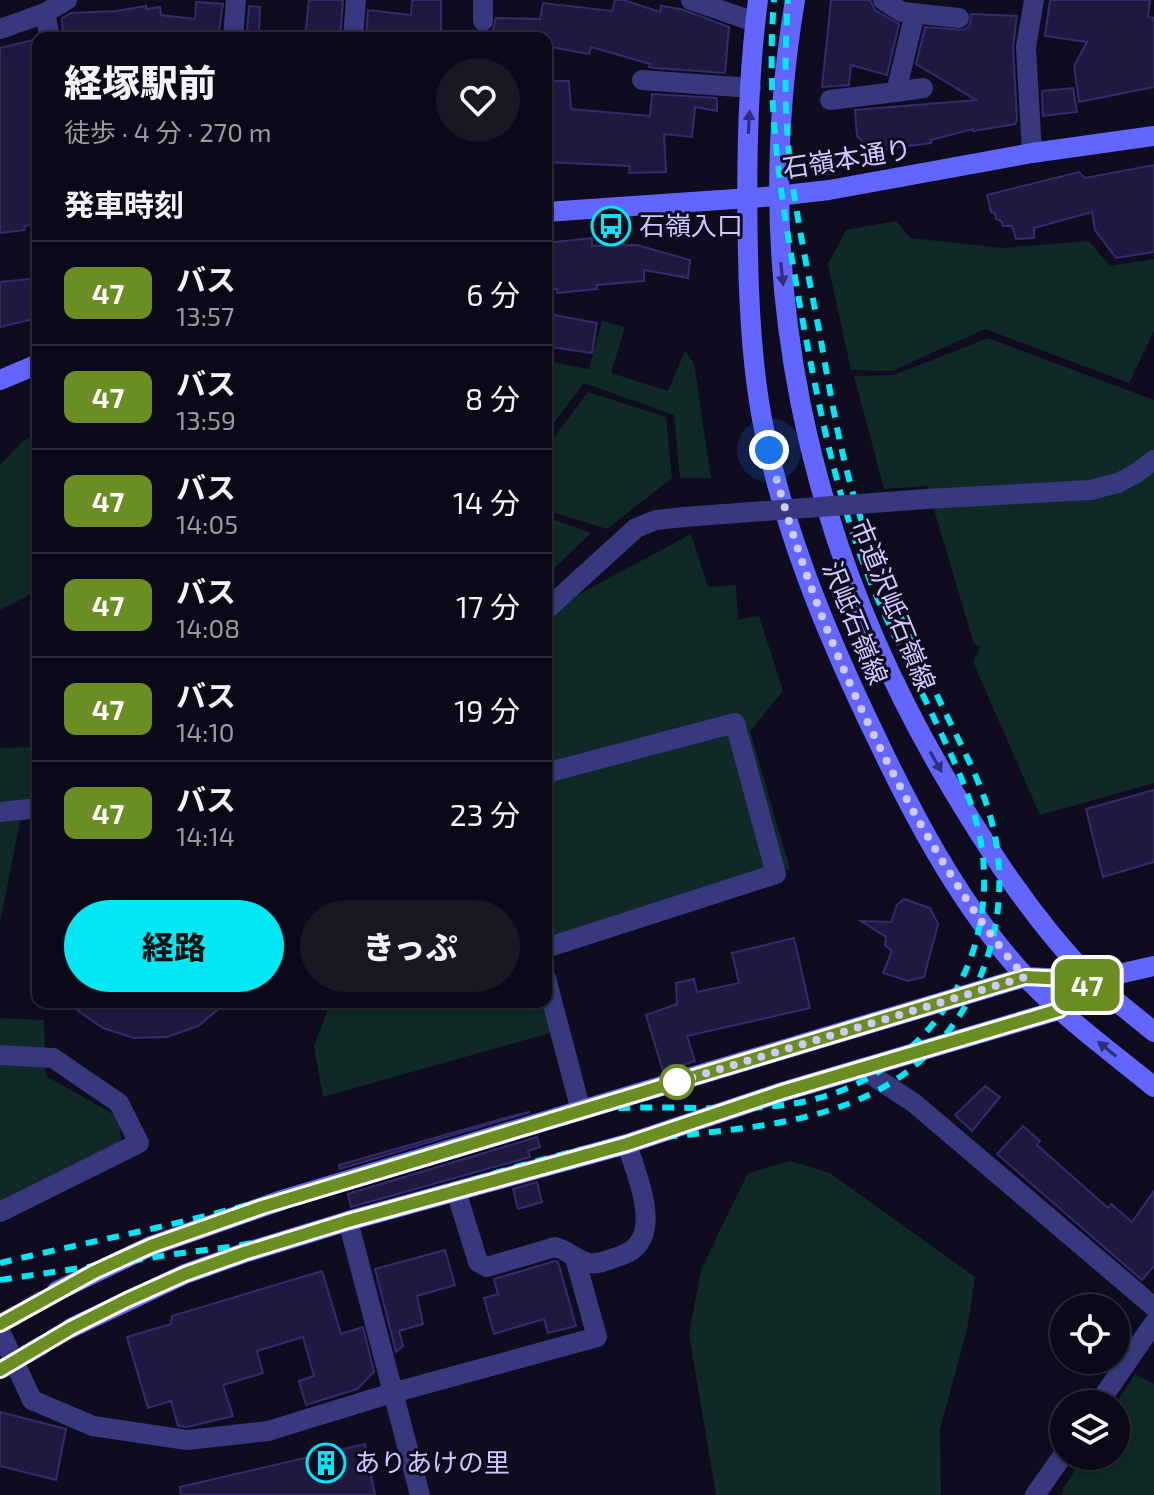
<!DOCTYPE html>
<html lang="ja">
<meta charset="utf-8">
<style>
:root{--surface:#0b0917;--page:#191724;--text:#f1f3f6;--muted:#9a9aa1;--line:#2b2a36;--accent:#01e7f4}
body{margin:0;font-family:"Exo 2","Noto Sans JP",sans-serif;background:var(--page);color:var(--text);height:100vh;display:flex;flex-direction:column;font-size:30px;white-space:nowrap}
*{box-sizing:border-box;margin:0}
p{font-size:26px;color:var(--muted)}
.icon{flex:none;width:44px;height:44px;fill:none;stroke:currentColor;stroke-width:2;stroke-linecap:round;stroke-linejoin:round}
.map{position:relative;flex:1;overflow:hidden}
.sheet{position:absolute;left:32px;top:32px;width:520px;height:976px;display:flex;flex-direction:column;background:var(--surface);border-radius:16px;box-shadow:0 2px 6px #0004,0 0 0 2px var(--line)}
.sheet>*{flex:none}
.badge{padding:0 16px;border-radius:12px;font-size:28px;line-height:52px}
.controls{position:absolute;left:1050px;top:1294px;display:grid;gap:16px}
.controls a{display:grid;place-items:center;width:80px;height:80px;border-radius:50%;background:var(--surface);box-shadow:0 2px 6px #0004,0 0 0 2px var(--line);font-size:40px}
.you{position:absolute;width:40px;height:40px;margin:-20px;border:6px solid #fff;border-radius:50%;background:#1a73e8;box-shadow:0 0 0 12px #1a73e833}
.map>.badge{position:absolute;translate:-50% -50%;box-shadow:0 0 0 4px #fff}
h2{padding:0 32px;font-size:30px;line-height:72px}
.round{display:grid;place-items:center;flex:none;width:84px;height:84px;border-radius:42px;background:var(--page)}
.headline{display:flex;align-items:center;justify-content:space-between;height:136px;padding:0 32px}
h1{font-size:38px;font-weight:800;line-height:60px}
.primary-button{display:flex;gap:16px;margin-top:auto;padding:16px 32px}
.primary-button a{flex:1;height:92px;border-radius:48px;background:var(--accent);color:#111;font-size:32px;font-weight:800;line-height:92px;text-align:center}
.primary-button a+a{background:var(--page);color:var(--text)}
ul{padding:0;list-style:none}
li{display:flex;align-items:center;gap:24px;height:104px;padding:0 32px;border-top:2px solid var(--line)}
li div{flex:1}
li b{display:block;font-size:30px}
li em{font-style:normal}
li .badge{min-width:88px;font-weight:700;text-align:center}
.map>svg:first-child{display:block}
</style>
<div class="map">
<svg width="1154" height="1495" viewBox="0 0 1154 1495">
<rect width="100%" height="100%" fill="#0f0c1f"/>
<g fill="#0f2927">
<polygon points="896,221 911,238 1002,248 1089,241 1110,266 1154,259 1154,331 1129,383 985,329 892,371 851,370 828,264 846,230"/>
<polygon points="602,321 625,327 611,373 668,391 685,351 694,363 711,478 680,478 674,415 584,383 546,433 546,361 589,369"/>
<polygon points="988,338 1154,400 1154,783 1040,815 973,662 980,647 974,644 927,486 884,489 854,376 894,375"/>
<polygon points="588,392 666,417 672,478 607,529 546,510 546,438 555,436"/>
<polygon points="38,432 38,590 0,610 0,465 21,443"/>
<polygon points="546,517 591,533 546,576"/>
<polygon points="691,534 708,587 736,585 738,620 759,616 783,691 750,731 790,869 546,939 546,612"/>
<polygon points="0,743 1,748 38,747 38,818 20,821 0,923"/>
<polygon points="331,1002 545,1002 553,1032 323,1097 314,1046"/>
<polygon points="0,1018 44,1020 46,1076 120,1118 121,1141 0,1206"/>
<polygon points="790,1161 830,1173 975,1277 967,1330 940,1429 941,1495 716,1495 689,1334 701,1270 748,1173"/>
<polygon points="1135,1374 1154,1384 1154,1495 1062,1495 1063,1489 1084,1456 1116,1456 1116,1404"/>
</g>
<g fill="#1f1940" stroke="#342b6c" stroke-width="2">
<polygon points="309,0 343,0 340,38 305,38"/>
<polygon points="412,0 441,0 441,38 366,38 368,10 411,15"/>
<polygon points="615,0 623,0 660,12 661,6 681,9 729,27 725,73 655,68 649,67 650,64 591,47 589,54 546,46 546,38 491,38 496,18 540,19 543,3 612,11"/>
<polygon points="831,0 870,0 875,10 899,24 887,75 851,65 849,85 822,87"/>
<polygon points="1050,0 1150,0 1148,17 1154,18 1154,87 1079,102 1074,66 1087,42 1045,36"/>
<polygon points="196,2 223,4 218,38 176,38 176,35 152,38 63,38 62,18 71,13 116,11 146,6 146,9 160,7 161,15 195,19"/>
<polygon points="249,6 260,7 259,33 247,32"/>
<polygon points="971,14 1017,16 1013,47 1017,120 1015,124 973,131 973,129 931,140 931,143 871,151 857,136 855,110 976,100 916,64 925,27 964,30 970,25"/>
<polygon points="37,39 38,224 24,226 25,230 0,233 0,48"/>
<polygon points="546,81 569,81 571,109 650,116 652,94 717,98 717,111 695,107 692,137 664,134 666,172 629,173 630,166 546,162"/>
<polygon points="1073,88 1077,112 1043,116 1042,91"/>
<polygon points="1154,165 1154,252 1116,258 1095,230 1092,212 1034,228 1034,238 1016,239 1012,226 1003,226 1001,221 996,219 995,213 991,212 987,195 1079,172 1085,178"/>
<polygon points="592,238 592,246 637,245 690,260 688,278 644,270 644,281 596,285 597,289 557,293 557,289 546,288 546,243"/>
<polygon points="38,278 38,318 0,327 0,282"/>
<polygon points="554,315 597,323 592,353 550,347"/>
<polygon points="1154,790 1154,862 1103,877 1086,809"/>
<polygon points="904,899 930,908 938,924 924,977 908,981 883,973 892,951 885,945 886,937 861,921 891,922 897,905"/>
<polygon points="794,938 810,1008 687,1036 695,1061 663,1071 646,1015 677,1004 676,983 694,979 697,992 739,983 732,953"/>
<polygon points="65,1002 227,1002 198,1026 167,1037 134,1038 103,1028"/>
<polygon points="985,1086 1000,1097 972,1131 955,1115"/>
<polygon points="530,1112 340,1169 339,1165 512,1116"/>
<polygon points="1023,1126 1040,1141 1037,1145 1108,1208 1111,1204 1132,1222 1154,1191 1154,1266 1142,1280 997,1154"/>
<polygon points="537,1137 540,1147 528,1151 530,1157 351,1207 348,1194"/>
<polygon points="537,1182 542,1202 518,1209 513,1189"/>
<polygon points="445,1250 455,1285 417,1296 423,1324 399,1331 403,1346 396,1352 375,1269"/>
<polygon points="555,1261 558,1262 576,1326 548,1333 544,1319 494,1334 484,1298 498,1294 494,1279"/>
<polygon points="322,1271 341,1334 363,1327 374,1372 357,1389 306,1405 299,1381 314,1376 303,1337 257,1351 263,1373 223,1385 233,1416 187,1427 178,1426 171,1401 148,1408 127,1337 171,1324 172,1316"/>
<polygon points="0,1412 66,1429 56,1480 0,1466"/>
<polygon points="365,1444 375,1495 181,1495 180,1487"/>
</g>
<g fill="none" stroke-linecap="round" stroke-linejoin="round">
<g stroke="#2c2841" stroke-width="20" stroke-dasharray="20 10" stroke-linecap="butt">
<polyline points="0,1324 57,1291"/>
<polyline points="0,1370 71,1328"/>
</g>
<g stroke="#37387e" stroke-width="20">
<polyline points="691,0 755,22"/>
<polyline points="883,0 902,12 959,18"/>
<polyline points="45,13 50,38"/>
<polyline points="483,21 483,0"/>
<polyline points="0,29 45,13 67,0"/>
<polyline points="233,38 236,0"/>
<polyline points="353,38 356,0"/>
<polyline points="642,80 751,88"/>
<polyline points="896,92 923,88"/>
<polyline points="830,100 896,92 915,13"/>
<polyline points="1032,153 1026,47 1034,0"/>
<polyline points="926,499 1090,490 1118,483 1135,474 1154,460"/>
<polyline points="546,610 636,528 656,520 684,517"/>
<polyline points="546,773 735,723 776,874 546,948"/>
<polyline points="0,812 38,808"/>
<polyline points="546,978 581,1111"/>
<polyline points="0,1055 53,1058 119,1103 139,1143 0,1212"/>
<polyline points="862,1069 914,1103 1154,1307"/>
<path d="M 456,1191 L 478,1262 L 487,1267 L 555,1247 C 568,1250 576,1260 589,1263 C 599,1265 610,1259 620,1256 C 667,1241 637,1178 627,1144"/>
<polyline points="348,1221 420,1495"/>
<polyline points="0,1331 32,1400 93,1426 187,1440 268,1431 392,1393 597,1337 575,1258"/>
<polyline points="1098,1404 1154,1323"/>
<polyline points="1035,1495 1064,1454"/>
</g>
<g stroke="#6265fe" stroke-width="20">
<path d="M 758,0 C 747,84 746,171 748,255 C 749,310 752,365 762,419 C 783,530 828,638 877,739 C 913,815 955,894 1009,958 C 1050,1008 1104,1046 1154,1087"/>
<path d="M 795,0 C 749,274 805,538 945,777 C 987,848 1032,918 1089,977 C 1109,997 1133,1014 1154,1032"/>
<polyline points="546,212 777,196 829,190 1032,153 1154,136"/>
<polyline points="0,380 38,364"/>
<polyline points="57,1291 151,1246 285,1199 1025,977 1092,980 1154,966"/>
<polyline points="71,1328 185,1274 244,1253 348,1221 627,1144 782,1092 1059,1010 1092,980"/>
</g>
<g stroke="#01e7f4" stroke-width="6" stroke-dasharray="12 10" stroke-linecap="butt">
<path d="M 0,1263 C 83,1243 168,1227 251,1204 C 359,1174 467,1133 578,1113 C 666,1097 758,1124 843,1090 C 932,1054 988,967 984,871 C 982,816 956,765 933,716 C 914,676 894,636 876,595 C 838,506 820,412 802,317 C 783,210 765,110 774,0"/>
<path d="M 0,1280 C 58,1271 117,1263 175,1254 C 202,1250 230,1248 257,1242 C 362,1219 464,1179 568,1153 C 677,1125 815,1142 908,1071 C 984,1013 1016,910 991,819 C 981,782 963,749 946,714 C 919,658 893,601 870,543 C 843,476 832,401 819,330 C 810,283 800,235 793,187 C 784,126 784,62 788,0"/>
</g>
<polyline stroke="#37387e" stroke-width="20" points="684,517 926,499"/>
</g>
<defs><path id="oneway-solid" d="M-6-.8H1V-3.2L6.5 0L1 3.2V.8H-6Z" transform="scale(2)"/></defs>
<g fill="#303078">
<use href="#oneway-solid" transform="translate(749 122) rotate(-87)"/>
<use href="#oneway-solid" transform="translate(782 274) rotate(84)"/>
<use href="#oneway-solid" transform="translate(936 762) rotate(60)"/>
<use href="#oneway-solid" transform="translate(1107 1049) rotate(-141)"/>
</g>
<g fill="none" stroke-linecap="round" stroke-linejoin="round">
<g stroke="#fff" stroke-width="18">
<polyline id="line" points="0,1324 94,1272 151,1246 262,1207 1025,977 1092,980 1059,1010 782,1092 627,1144 348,1221 244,1253 185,1274 127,1300 71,1328 0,1370"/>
</g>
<use href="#line" stroke="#6b8e23" stroke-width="12"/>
<path stroke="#cecaff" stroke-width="8" stroke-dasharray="0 14.4" d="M 677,1082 L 664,1086 L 1025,977 C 987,934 957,886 928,837 C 858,716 803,585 769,450"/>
</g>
<defs>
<g id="bus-ring" transform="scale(2)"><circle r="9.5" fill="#0f0c1f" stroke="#01e7f4" stroke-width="1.5"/><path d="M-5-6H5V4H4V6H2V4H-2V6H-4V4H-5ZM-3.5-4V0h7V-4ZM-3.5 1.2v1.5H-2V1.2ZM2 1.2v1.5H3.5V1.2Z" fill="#01e7f4"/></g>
<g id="building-ring" transform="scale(2)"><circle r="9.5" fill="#0f0c1f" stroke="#01e7f4" stroke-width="1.5"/><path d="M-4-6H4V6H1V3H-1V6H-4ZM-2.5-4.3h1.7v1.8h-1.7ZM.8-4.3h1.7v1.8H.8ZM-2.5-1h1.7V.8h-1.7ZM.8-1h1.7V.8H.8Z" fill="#01e7f4"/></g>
</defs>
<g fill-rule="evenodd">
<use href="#bus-ring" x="611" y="226"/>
<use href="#building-ring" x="326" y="1463"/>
</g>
<circle fill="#fff" stroke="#6b8e23" stroke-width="4" cx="677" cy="1082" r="16"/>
<g text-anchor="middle" stroke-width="6" stroke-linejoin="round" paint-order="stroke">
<g font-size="26" fill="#cecaff" stroke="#0f0c1f">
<text transform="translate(847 159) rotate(-9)" y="9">石嶺本通り</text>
<text transform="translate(893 605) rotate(68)" y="9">市道沢岻石嶺線</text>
<text transform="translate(855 623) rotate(68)" y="9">沢岻石嶺線</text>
</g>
<g font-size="26" fill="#cecaff" stroke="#0f0c1f" text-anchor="start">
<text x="639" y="235">石嶺入口</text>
<text x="354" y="1472">ありあけの里</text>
</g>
</g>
</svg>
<div class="controls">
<a><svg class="icon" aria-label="locate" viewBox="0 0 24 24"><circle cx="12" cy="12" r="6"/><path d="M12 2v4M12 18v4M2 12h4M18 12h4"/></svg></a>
<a><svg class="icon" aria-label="layers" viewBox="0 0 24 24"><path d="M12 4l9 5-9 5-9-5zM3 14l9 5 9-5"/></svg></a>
</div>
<div class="you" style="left:769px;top:450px"></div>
<b class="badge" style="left:1087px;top:985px;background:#6b8e23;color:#fff">47</b>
<section class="sheet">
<div class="headline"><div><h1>経塚駅前</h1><p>徒歩 · 4 分 · 270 m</p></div><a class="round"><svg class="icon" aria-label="heart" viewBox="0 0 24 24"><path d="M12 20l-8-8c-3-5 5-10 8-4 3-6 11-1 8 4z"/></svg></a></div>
<h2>発車時刻</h2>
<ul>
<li><span class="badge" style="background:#6b8e23;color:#fff">47</span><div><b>バス</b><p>13:57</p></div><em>6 分</em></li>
<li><span class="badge" style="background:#6b8e23;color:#fff">47</span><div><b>バス</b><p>13:59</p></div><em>8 分</em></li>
<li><span class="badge" style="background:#6b8e23;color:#fff">47</span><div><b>バス</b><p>14:05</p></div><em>14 分</em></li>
<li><span class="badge" style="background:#6b8e23;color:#fff">47</span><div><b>バス</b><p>14:08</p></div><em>17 分</em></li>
<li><span class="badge" style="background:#6b8e23;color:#fff">47</span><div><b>バス</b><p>14:10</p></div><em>19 分</em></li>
<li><span class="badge" style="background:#6b8e23;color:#fff">47</span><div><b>バス</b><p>14:14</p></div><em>23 分</em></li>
</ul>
<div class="primary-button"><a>経路</a><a>きっぷ</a></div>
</section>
</div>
